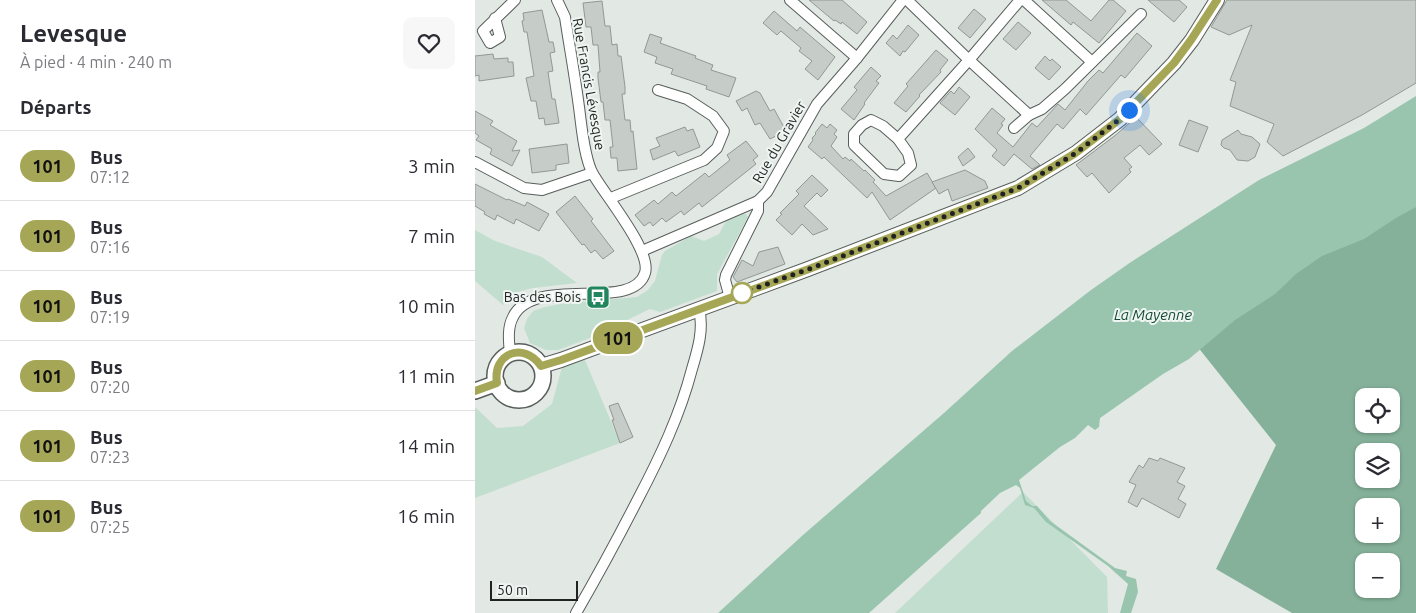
<!DOCTYPE html>
<html lang="fr">
<meta charset="utf-8">
<style>
:root{--surface:#fff;--page:#f7f7f7;--text:#2b2b33;--muted:#7c7c81;--line:#e1e1e2}
body{margin:0;font-family:Ubuntu,sans-serif;background:var(--page);color:var(--text);height:100vh;display:flex;flex-direction:column;font-size:19px;white-space:nowrap}
*{box-sizing:border-box;margin:0}
p{font-size:16px;color:var(--muted)}
.icon{flex:none;width:28px;height:28px;fill:none;stroke:currentColor;stroke-width:2;stroke-linecap:round;stroke-linejoin:round}
.map{position:relative;flex:1;overflow:hidden}
.drawer{display:flex;flex-direction:column;background:var(--surface);width:475px}
.drawer>*{flex:none}
.badge{padding:0 10px;border-radius:16px;font-size:18px;line-height:32px}
.controls{position:absolute;left:880px;top:388px;display:grid;gap:10px}
.controls a{display:grid;place-items:center;width:45px;height:45px;border-radius:10px;background:var(--surface);box-shadow:0 1px 4px #0004;font-size:25px}
.scale{position:absolute;left:15px;bottom:12px;width:88px;box-sizing:border-box;padding-left:5px;border:2px solid #1f2220;border-top:0;font-size:14px;line-height:18px;white-space:nowrap;color:#1f2220;-webkit-text-stroke:4px #eff5f2;paint-order:stroke}
.you{position:absolute;width:25px;height:25px;margin:-12px;border:4px solid #fff;border-radius:50%;background:#1a73e8;box-shadow:0 0 0 8px #1a73e833}
.map>.badge{position:absolute;translate:-50% -50%;box-shadow:0 0 0 2px #fff}
h2{padding:0 20px;font-size:19px;line-height:45px}
.round{display:grid;place-items:center;flex:none;width:52px;height:52px;border-radius:10px;background:var(--page)}
.summary{display:flex;align-items:center;justify-content:space-between;height:85px;padding:0 20px}
h1{font-size:24px;font-weight:700;line-height:38px}
ul{padding:0;list-style:none}
li{display:flex;align-items:center;gap:15px;height:70px;padding:0 20px;border-top:1px solid var(--line)}
li div{flex:1}
li b{display:block;font-size:19px}
li em{font-style:normal}
li .badge{min-width:55px;font-weight:700;text-align:center}
main{display:flex;flex:1;min-height:0}
.map>svg:first-child{display:block}
</style>
<main>
<section class="drawer">
<div class="summary"><div><h1>Levesque</h1><p>À pied · 4 min · 240 m</p></div><a class="round"><svg class="icon" aria-label="heart" viewBox="0 0 24 24"><path d="M12 20l-8-8c-3-5 5-10 8-4 3-6 11-1 8 4z"/></svg></a></div>
<h2>Départs</h2>
<ul>
<li><span class="badge" style="background:#a5a756;color:#111">101</span><div><b>Bus</b><p>07:12</p></div><em>3 min</em></li>
<li><span class="badge" style="background:#a5a756;color:#111">101</span><div><b>Bus</b><p>07:16</p></div><em>7 min</em></li>
<li><span class="badge" style="background:#a5a756;color:#111">101</span><div><b>Bus</b><p>07:19</p></div><em>10 min</em></li>
<li><span class="badge" style="background:#a5a756;color:#111">101</span><div><b>Bus</b><p>07:20</p></div><em>11 min</em></li>
<li><span class="badge" style="background:#a5a756;color:#111">101</span><div><b>Bus</b><p>07:23</p></div><em>14 min</em></li>
<li><span class="badge" style="background:#a5a756;color:#111">101</span><div><b>Bus</b><p>07:25</p></div><em>16 min</em></li>
</ul>
</section>
<div class="map">
<svg width="941" height="613" viewBox="0 0 941 613">
<rect width="100%" height="100%" fill="#e2e8e4"/>
<g fill="#c2decf">
<polygon points="268,214 271,214 273,217 242,274 242,291 185,312 175,309 150,321 144,327 83,350 71,350 55,343 49,328 52,319 58,311 70,307 85,304 162,297 173,290 180,281 187,255 190,251 216,236 229,241 244,234 251,221"/>
<polygon points="0,230 20,241 67,257 102,283 58,288 42,292 28,305 0,281"/>
<polygon points="110,360 145,443 0,498 0,407 22,428 48,426 77,404 87,367"/>
<polygon points="548,492 632,577 633,613 420,613"/>
</g>
<path fill="#85b19a" fill-rule="evenodd" d="M 941,199 L 941,613 L 817,613 L 741,569 L 801,445 L 718,341 L 859,237 ZM 889,396 L 916,396 L 916,424 L 889,424 ZM 889,451 L 916,451 L 916,479 L 889,479 ZM 889,506 L 916,506 L 916,534 L 889,534 ZM 889,561 L 916,561 L 916,589 L 889,589 Z"/>
<polygon fill="#99c5ae" points="941,96 941,207 921,218 889,239 847,256 821,274 800,294 760,320 714,359 688,374 625,418 624,427 620,430 613,425 600,438 585,447 544,480 551,501 557,506 562,506 575,521 640,568 652,571 651,576 661,579 663,592 656,613 645,613 653,584 633,566 571,522 559,508 550,505 545,488 541,485 525,493 506,511 506,513 394,613 243,613 328,535 469,413 537,351 616,290 656,262 784,180 889,128"/>
<g fill="#c6cdc9" stroke="#929894">
<polygon points="334,0 367,0 392,22 382,34 367,22 366,24 360,20 359,21"/>
<polygon points="567,0 591,0 616,21 634,0 638,0 651,11 624,43 598,22 596,25"/>
<polygon points="673,0 704,0 712,7 699,22"/>
<polygon points="752,0 941,0 941,83 887,115 808,156 792,142 799,124 755,106 761,82 755,80 777,25 754,35 736,27"/>
<polygon points="127,1 130,26 135,26 137,45 142,44 143,56 146,56 150,87 150,94 147,94 150,120 155,120 156,132 158,131 162,169 143,171 142,158 136,158 135,147 138,147 135,120 130,120 128,102 126,102 123,78 123,72 125,72 123,45 118,45 116,27 111,27 108,3"/>
<polygon points="499,9 511,19 495,38 483,28"/>
<polygon points="67,10 74,42 78,42 80,52 75,53 78,71 73,72 77,99 80,99 84,123 70,125 69,118 64,119 61,101 56,101 51,78 59,76 52,32 49,32 47,21 49,20 48,13"/>
<polygon points="299,11 322,31 325,27 360,57 343,80 330,69 337,61 324,51 326,48 306,31 302,35 288,23"/>
<polygon points="543,22 556,33 541,50 528,39"/>
<polygon points="433,25 444,35 430,52 428,51 425,56 411,43 418,35 422,39"/>
<polygon points="662,33 677,46 650,78 646,75 611,115 605,109 588,129 582,124 555,156 565,165 557,169 539,154 529,166 517,156 522,150 500,129 517,108 530,119 526,124 528,125 522,133 538,147 557,123 562,127 583,104 590,110 613,81 624,70 628,73"/>
<polygon points="175,34 187,38 185,43 221,56 220,58 238,65 236,70 261,78 254,97 231,89 232,86 196,74 198,69 180,63 182,57 169,52"/>
<polygon points="461,50 473,60 465,70 466,72 444,95 445,96 431,112 419,103 433,86 431,84"/>
<polygon points="18,54 19,59 33,58 33,62 38,62 39,76 4,81 4,75 0,76 0,56"/>
<polygon points="570,56 575,61 577,59 586,67 574,80 560,68"/>
<polygon points="396,67 406,76 401,81 404,83 389,103 390,104 379,120 366,109 382,90 379,87"/>
<polygon points="484,87 495,97 480,115 465,103 474,93 476,91 479,94"/>
<polygon points="281,91 285,93 295,111 299,109 311,131 295,139 285,123 280,125 272,108 267,111 261,101"/>
<polygon points="0,111 18,121 15,125 42,141 37,151 45,150 37,166 15,154 17,149 1,140 4,136 0,133"/>
<polygon points="661,117 687,144 674,155 665,145 649,158 657,167 654,169 656,172 634,193 617,173 612,177 601,165 642,134"/>
<polygon points="714,120 733,127 723,152 704,145"/>
<polygon points="347,124 352,128 355,124 362,130 359,134 362,137 356,146 368,159 370,157 375,161 376,159 389,171 390,170 400,180 398,182 411,196 452,173 461,188 415,220 397,192 392,198 349,157 347,159 333,147 338,140 337,138 341,134 340,133"/>
<polygon points="210,127 212,131 218,129 225,147 203,156 200,151 178,160 175,150 185,146 181,138"/>
<polygon points="763,130 766,134 777,137 785,144 780,157 773,161 762,160 755,150 749,148 746,145 747,140"/>
<polygon points="271,141 283,156 278,160 281,164 227,207 224,203 209,215 206,211 191,222 187,218 178,226 175,222 169,226 160,215 179,200 183,204 197,192 201,196 230,173 234,177 255,160 252,155"/>
<polygon points="92,144 94,163 81,165 81,170 57,173 54,149"/>
<polygon points="493,148 500,157 488,166 483,157"/>
<polygon points="490,170 510,181 513,188 477,201 473,189 464,194 457,182"/>
<polygon points="337,175 353,190 346,197 342,193 329,206 353,229 338,235 327,224 317,235 301,220 307,214 305,213 324,194 321,191"/>
<polygon points="0,184 32,200 33,199 50,206 52,202 74,214 64,231 41,219 39,224 22,215 20,220 9,214 10,212 0,206"/>
<polygon points="100,196 118,219 116,221 139,251 128,259 120,250 116,253 109,244 107,245 81,212"/>
<polygon points="303,247 310,264 262,282 258,277 267,260 278,266 284,252"/>
<polygon points="143,403 158,437 145,443 137,420 139,420 134,406"/>
<polygon points="674,458 683,461 685,458 710,468 702,482 710,486 703,499 711,504 704,518 667,498 662,507 653,502 661,485 654,482 664,465 668,468"/>
</g>
<g fill="none" stroke-linecap="round" stroke-linejoin="round">
<g stroke="#585e5b" stroke-width="12">
<g id="minor">
<polyline points="315,0 382,58"/>
<polyline points="432,0 494,60 545,0"/>
<polyline points="549,0 617,62"/>
<polyline points="20,18 25,37 15,43 8,31 40,0"/>
<polyline points="539,128 554,115"/>
<polyline points="423,139 433,153 436,165 424,176 409,174 379,145 379,134 387,125 396,120 408,126 423,139 494,60 554,115 567,109 590,89 666,14"/>
<polyline points="0,162 49,188 67,190 117,173"/>
<polyline points="136,198 229,160 242,148 249,131 238,116 212,99 183,90"/>
<polyline points="167,251 283,201 292,192 342,104 382,58 428,0"/>
<polyline points="255,298 250,280 251,275 283,211 283,201"/>
<path d="M 35,354 C 34,342 32,328 38,317 C 59,274 158,313 170,273 C 177,251 129,194 118,174 C 110,160 107,131 105,115 C 101,82 95,50 90,17 L 82,0"/>
<path d="M 101,613 C 123,575 143,538 163,499 C 185,457 205,415 217,369 C 223,349 229,329 224,309"/>
</g>
</g>
<g stroke="#585e5b" stroke-width="16">
<polyline id="tertiary" points="66,366 86,360 333,269 543,188 601,153 645,119 699,63 717,40 742,0"/>
</g>
<g stroke="#585e5b" stroke-width="18">
<g id="secondary">
<circle cx="44" cy="376" r="24"/>
<polyline points="0,391 22,383"/>
</g>
</g>
<use href="#minor" stroke="#fff" stroke-width="10"/>
<use href="#tertiary" stroke="#fff" stroke-width="14"/>
<use href="#secondary" stroke="#fff" stroke-width="15"/>
</g>
<g fill="none" stroke-linecap="round" stroke-linejoin="round">
<g stroke="#fff" stroke-width="11">
<path id="line" d="M 0,391 L 22,383 C 17,353 49,341 66,366 L 86,360 L 334,269 L 543,188 L 599,154 L 645,119 L 699,63 L 716,40 L 742,0"/>
</g>
<use href="#line" stroke="#a5a756" stroke-width="8"/>
<polyline stroke="#1f2220" stroke-width="5" stroke-dasharray="0 9" points="267,293 334,269 543,188 601,153 645,119 654,110"/>
</g>
<defs>
<g id="bus-square" transform="scale(1.25)"><rect x="-9" y="-9" width="18" height="18" rx="4" fill="#22855e" stroke="#eff5f2"/><path d="M-5-6H5V4H4V6H2V4H-2V6H-4V4H-5ZM-3.5-4V0h7V-4ZM-3.5 1.2v1.5H-2V1.2ZM2 1.2v1.5H3.5V1.2Z" fill="#fff"/></g>
</defs>
<g fill-rule="evenodd">
<use href="#bus-square" x="123" y="297"/>
</g>
<circle fill="#fff" stroke="#a5a756" stroke-width="2.5" cx="267" cy="293" r="10"/>
<g text-anchor="middle" stroke-width="4" stroke-linejoin="round" paint-order="stroke">
<g font-size="14" fill="#1f2220" stroke="#eff5f2">
<text transform="translate(114 84) rotate(80)" y="5">Rue Francis Lévesque</text>
<text transform="translate(304 142) rotate(-60)" y="5">Rue du Gravier</text>
</g>
<g font-size="14" fill="#1f2220" stroke="#eff5f2" text-anchor="end">
<text x="106" y="302">Bas des Bois</text>
</g>
<g font-size="15" font-style="italic" fill="#124a33" stroke="#eff5f2">
<text x="678" y="320">La Mayenne</text>
</g>
</g>
</svg>
<div class="controls">
<a><svg class="icon" aria-label="locate" viewBox="0 0 24 24"><circle cx="12" cy="12" r="6"/><path d="M12 2v4M12 18v4M2 12h4M18 12h4"/></svg></a>
<a><svg class="icon" aria-label="layers" viewBox="0 0 24 24"><path d="M12 4l9 5-9 5-9-5zM3 14l9 5 9-5"/></svg></a>
<a>+</a>
<a>−</a>
</div>
<div class="scale">50 m</div>
<div class="you" style="left:654px;top:110px"></div>
<b class="badge" style="left:143px;top:338px;background:#a5a756;color:#111">101</b>
</div>
</main>
